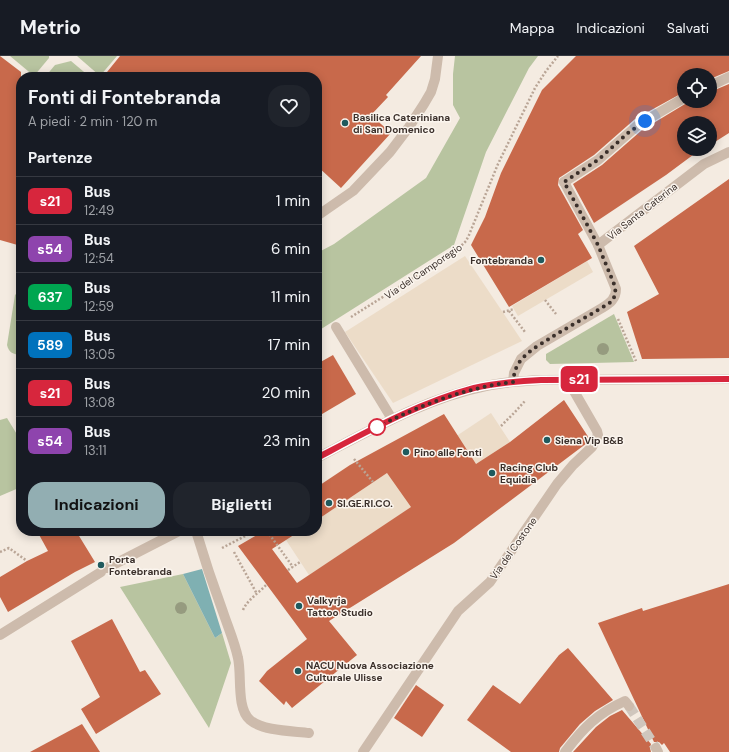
<!DOCTYPE html>
<html lang="it">
<meta charset="utf-8">
<style>
:root{--surface:#171b24;--page:#20242c;--text:#f1f3f6;--muted:#9ea1a6;--line:#363941;--accent:#92aeb2}
body{margin:0;font-family:"DM Sans",sans-serif;background:var(--page);color:var(--text);height:100vh;display:flex;flex-direction:column;font-size:15px;white-space:nowrap}
*{box-sizing:border-box;margin:0}
p{font-size:13px;color:var(--muted)}
.icon{flex:none;width:22px;height:22px;fill:none;stroke:currentColor;stroke-width:2;stroke-linecap:round;stroke-linejoin:round}
.map{position:relative;flex:1;overflow:hidden}
.sheet{position:absolute;left:16px;top:16px;width:306px;height:464px;display:flex;flex-direction:column;background:var(--surface);border-radius:16px;box-shadow:0 2px 10px #0003}
.sheet>*{flex:none}
.badge{padding:0 8px;border-radius:6px;font-size:14px;line-height:26px}
.controls{position:absolute;left:677px;top:12px;display:grid;gap:8px}
.controls a{display:grid;place-items:center;width:40px;height:40px;border-radius:50%;background:var(--surface);box-shadow:0 2px 10px #0003;font-size:20px}
.you{position:absolute;width:20px;height:20px;margin:-10px;border:3px solid #fff;border-radius:50%;background:#1a73e8;box-shadow:0 0 0 6px #1a73e833}
.map>.badge{position:absolute;translate:-50% -50%;box-shadow:0 0 0 2px #fff}
h2{padding:0 12px;font-size:15px;line-height:36px}
.round{display:grid;place-items:center;flex:none;width:42px;height:42px;border-radius:16px;background:var(--page)}
.head{display:flex;align-items:center;justify-content:space-between;height:68px;padding:0 12px}
h1{font-size:19px;font-weight:700;line-height:30px}
.cta{display:flex;gap:8px;margin-top:auto;padding:8px 12px}
.cta a{flex:1;height:46px;border-radius:16px;background:var(--accent);color:#111;font-size:16px;font-weight:700;line-height:46px;text-align:center}
.cta a+a{background:var(--page);color:var(--text)}
ul{padding:0;list-style:none}
li{display:flex;align-items:center;gap:12px;height:48px;padding:0 12px;border-top:1px solid var(--line)}
li div{flex:1}
li b{display:block;font-size:15px}
li em{font-style:normal}
li .badge{min-width:44px;font-weight:700;text-align:center}
header{display:flex;align-items:center;gap:24px;box-sizing:border-box;height:56px;padding:0 20px;background:var(--surface);border-bottom:1px solid var(--line)}
header strong{font-size:19px}
nav{display:flex;gap:22px;margin-inline-start:auto;font-size:14px}
.map>svg:first-child{display:block}
</style>
<header>
<strong>Metrio</strong>
<nav><a>Mappa</a><a>Indicazioni</a><a>Salvati</a></nav>
</header>
<div class="map">
<svg width="729" height="696" viewBox="0 0 729 696">
<rect width="100%" height="100%" fill="#f4ebe1"/>
<g fill="#b8c4a0">
<polygon points="10,0 49,0 49,2 34,20"/>
<polygon points="77,0 117,0 100,20"/>
<polygon points="455,0 538,0 529,12 486,96 454,189 318,275 317,271 317,197 334,188 426,122 460,62 453,49 453,18"/>
<polygon points="71,5 90,21 45,21 55,9"/>
<path d="M 21,233 L 21,299 C 13,298 9,297 7,289 L 15,239 Z"/>
<polygon points="614,258 634,306 550,308 546,304 546,298"/>
<polygon points="7,362 21,385 21,431 0,440 0,364"/>
<polygon points="183,518 215,582 222,577 231,607 209,672 120,531"/>
</g>
<g fill="#ecdcc8">
<polygon points="465,200 522,285 393,347 345,276"/>
<polygon points="587,205 593,216 518,260 512,250"/>
<polygon points="491,357 510,386 309,519 286,484 300,475 317,475 317,464 387,417 392,423"/>
</g>
<polygon fill="#7fb0b2" points="202,513 222,577 215,582 183,518"/>
<g fill="#c8694b">
<polygon points="0,0 21,16 21,190 0,184"/>
<polygon points="120,0 421,0 386,39 388,41 371,59 391,77 341,132 317,110 317,21 103,21"/>
<polygon points="576,0 729,0 729,15 710,23 710,19 684,19 684,36 635,63 594,99 559,122 558,129 583,174 578,178 592,202 509,251 471,189 485,161 501,117 542,34"/>
<polygon points="729,28 729,77 710,89 710,67 684,67 684,93 701,93 666,119 594,167 573,128 602,109 642,74 690,45 710,45 710,36"/>
<polygon points="729,123 729,302 642,303 627,256 659,238 634,190"/>
<polygon points="333,299 356,338 317,361 317,308"/>
<polygon points="564,344 589,382 587,387 454,487 329,565 357,599 292,652 286,645 284,649 259,625 267,615 307,583 238,490 264,475 300,475 272,493 297,527 411,451 387,417 317,464 317,431 350,409 444,358 476,408 510,386"/>
<polygon points="37,475 76,475 95,506 75,516 8,556 0,541 0,521 27,505 48,495"/>
<polygon points="729,528 729,696 670,696 664,687 662,689 659,686 654,686 598,567 642,552 643,555"/>
<polygon points="112,563 140,616 145,614 161,638 96,678 81,653 100,641 71,585"/>
<polygon points="568,592 613,644 595,655 580,668 560,692 559,696 511,696 467,664 493,629 520,648 559,599"/>
<polygon points="416,629 444,649 422,681 394,662"/>
<polygon points="622,654 651,688 650,692 651,696 573,696 596,671 610,660"/>
<polygon points="82,668 100,696 30,696"/>
</g>
<g fill="none" stroke-linecap="round" stroke-linejoin="round">
<polyline stroke="#cfc6bd" stroke-width="10" stroke-dasharray="10 5" stroke-linecap="butt" points="629,650 656,692"/>
<g stroke="#b9a596" stroke-width="2.5" stroke-dasharray="2 2" stroke-linecap="butt">
<polyline points="545,244 556,258"/>
<polyline points="509,255 525,276"/>
<polyline points="503,256 514,253"/>
<polyline points="351,261 456,195 466,185 469,179 498,108 535,32 546,15 558,0"/>
<polyline points="618,263 636,305"/>
<polyline points="501,370 514,357 525,345"/>
<polyline points="354,403 373,426"/>
<polyline points="267,475 293,511"/>
<polyline points="222,492 255,475"/>
<polyline points="0,496 9,492 27,505"/>
<polyline points="234,496 257,538"/>
<polyline points="288,514 300,506"/>
<path d="M 243,554 C 248,543 259,537 267,528"/>
</g>
<polyline stroke="#cdbbac" stroke-width="10" points="317,160 353,135 390,96 409,71 424,48 431,36 435,23 438,0"/>
<g stroke="#cdbbac" stroke-width="10">
<polyline points="710,30 729,21"/>
<polyline points="564,126 598,104 638,69 684,42"/>
<path d="M 196,475 C 204,502 213,529 223,556 C 228,571 235,587 238,602 C 242,619 236,652 250,664 C 263,675 293,675 309,677"/>
<polyline points="363,696 458,555 490,526 557,428 573,409 592,391 598,379 597,375 567,323"/>
</g>
<g stroke="#cdbbac" stroke-width="10">
<polyline points="564,126 598,189"/>
<polyline points="336,271 392,363"/>
<path d="M 513,326 L 514,317 L 521,303 L 537,290 L 602,252 C 610,247 616,243 616,233 L 598,189 L 704,108 L 729,96"/>
<path d="M 317,402 C 371,374 426,342 486,330 C 504,326 522,325 541,324 L 729,323"/>
<polyline points="107,512 179,475"/>
<polyline points="0,579 101,516"/>
<polyline points="656,692 658,696"/>
<path d="M 565,696 C 583,672 598,657 625,645 L 629,650"/>
</g>
</g>
<g fill="#969b7f">
<circle cx="603" cy="293" r="6"/>
<circle cx="181" cy="552" r="6"/>
</g>
<g fill="none" stroke-linecap="round" stroke-linejoin="round">
<g stroke="#fff" stroke-width="9">
<path id="line" d="M 317,402 C 368,375 418,347 474,332 C 496,327 518,325 541,324 L 729,323"/>
</g>
<use href="#line" stroke="#d7263d" stroke-width="6"/>
<path stroke="#3b302b" stroke-width="4" stroke-dasharray="0 7.2" d="M 377,371 C 421,349 464,332 513,326 C 514,317 516,309 522,303 C 529,295 540,288 549,283 C 569,270 591,259 611,246 L 616,238 L 614,228 L 598,189 L 564,126 L 598,104 L 628,77 L 645,65"/>
</g>
<g fill="#1f5a5e" stroke="#fbf5ee" stroke-width="1.5">
<circle cx="345" cy="67" r="4"/>
<circle cx="541" cy="204" r="4"/>
<circle cx="547" cy="384" r="4"/>
<circle cx="406" cy="396" r="4"/>
<circle cx="492" cy="417" r="4"/>
<circle cx="329" cy="447" r="4"/>
<circle cx="101" cy="509" r="4"/>
<circle cx="299" cy="550" r="4"/>
<circle cx="298" cy="615" r="4"/>
</g>
<circle fill="#fff" stroke="#d7263d" stroke-width="2" cx="377" cy="371" r="8"/>
<g text-anchor="middle" stroke-width="3" stroke-linejoin="round" paint-order="stroke">
<g font-size="10" font-weight="bold" fill="#3b302b" stroke="#fbf5ee" text-anchor="start">
<text x="353" y="65">Basilica Cateriniana<tspan x="353" dy="12">di San Domenico</tspan></text>
<text x="533" y="208" text-anchor="end">Fontebranda</text>
<text x="555" y="388">Siena Vip B&amp;B</text>
<text x="414" y="400">Pino alle Fonti</text>
<text x="500" y="415">Racing Club<tspan x="500" dy="12">Equidia</tspan></text>
<text x="337" y="451">SI.GE.RI.CO.</text>
<text x="109" y="507">Porta<tspan x="109" dy="12">Fontebranda</tspan></text>
<text x="307" y="548">Valkyrja<tspan x="307" dy="12">Tattoo Studio</tspan></text>
<text x="306" y="613">NACU Nuova Associazione<tspan x="306" dy="12">Culturale Ulisse</tspan></text>
</g>
<g font-size="10" fill="#3b302b" stroke="#fbf5ee">
<text transform="translate(642 155) rotate(-38)" y="4">Via Santa Caterina</text>
<text transform="translate(423 215) rotate(-34)" y="4">Via del Camporegio</text>
<text transform="translate(513 492) rotate(-55)" y="4">Via del Costone</text>
</g>
</g>
</svg>
<div class="controls">
<a><svg class="icon" aria-label="locate" viewBox="0 0 24 24"><circle cx="12" cy="12" r="6"/><path d="M12 2v4M12 18v4M2 12h4M18 12h4"/></svg></a>
<a><svg class="icon" aria-label="layers" viewBox="0 0 24 24"><path d="M12 4l9 5-9 5-9-5zM3 14l9 5 9-5"/></svg></a>
</div>
<div class="you" style="left:645px;top:65px"></div>
<b class="badge" style="left:579px;top:323px;background:#d7263d;color:#fff">s21</b>
<section class="sheet">
<div class="head"><div><h1>Fonti di Fontebranda</h1><p>A piedi · 2 min · 120 m</p></div><a class="round"><svg class="icon" aria-label="heart" viewBox="0 0 24 24"><path d="M12 20l-8-8c-3-5 5-10 8-4 3-6 11-1 8 4z"/></svg></a></div>
<h2>Partenze</h2>
<ul>
<li><span class="badge" style="background:#d7263d;color:#fff">s21</span><div><b>Bus</b><p>12:49</p></div><em>1 min</em></li>
<li><span class="badge" style="background:#8e44ad;color:#fff">s54</span><div><b>Bus</b><p>12:54</p></div><em>6 min</em></li>
<li><span class="badge" style="background:#00a651;color:#fff">637</span><div><b>Bus</b><p>12:59</p></div><em>11 min</em></li>
<li><span class="badge" style="background:#0072bc;color:#fff">589</span><div><b>Bus</b><p>13:05</p></div><em>17 min</em></li>
<li><span class="badge" style="background:#d7263d;color:#fff">s21</span><div><b>Bus</b><p>13:08</p></div><em>20 min</em></li>
<li><span class="badge" style="background:#8e44ad;color:#fff">s54</span><div><b>Bus</b><p>13:11</p></div><em>23 min</em></li>
</ul>
<div class="cta"><a>Indicazioni</a><a>Biglietti</a></div>
</section>
</div>
